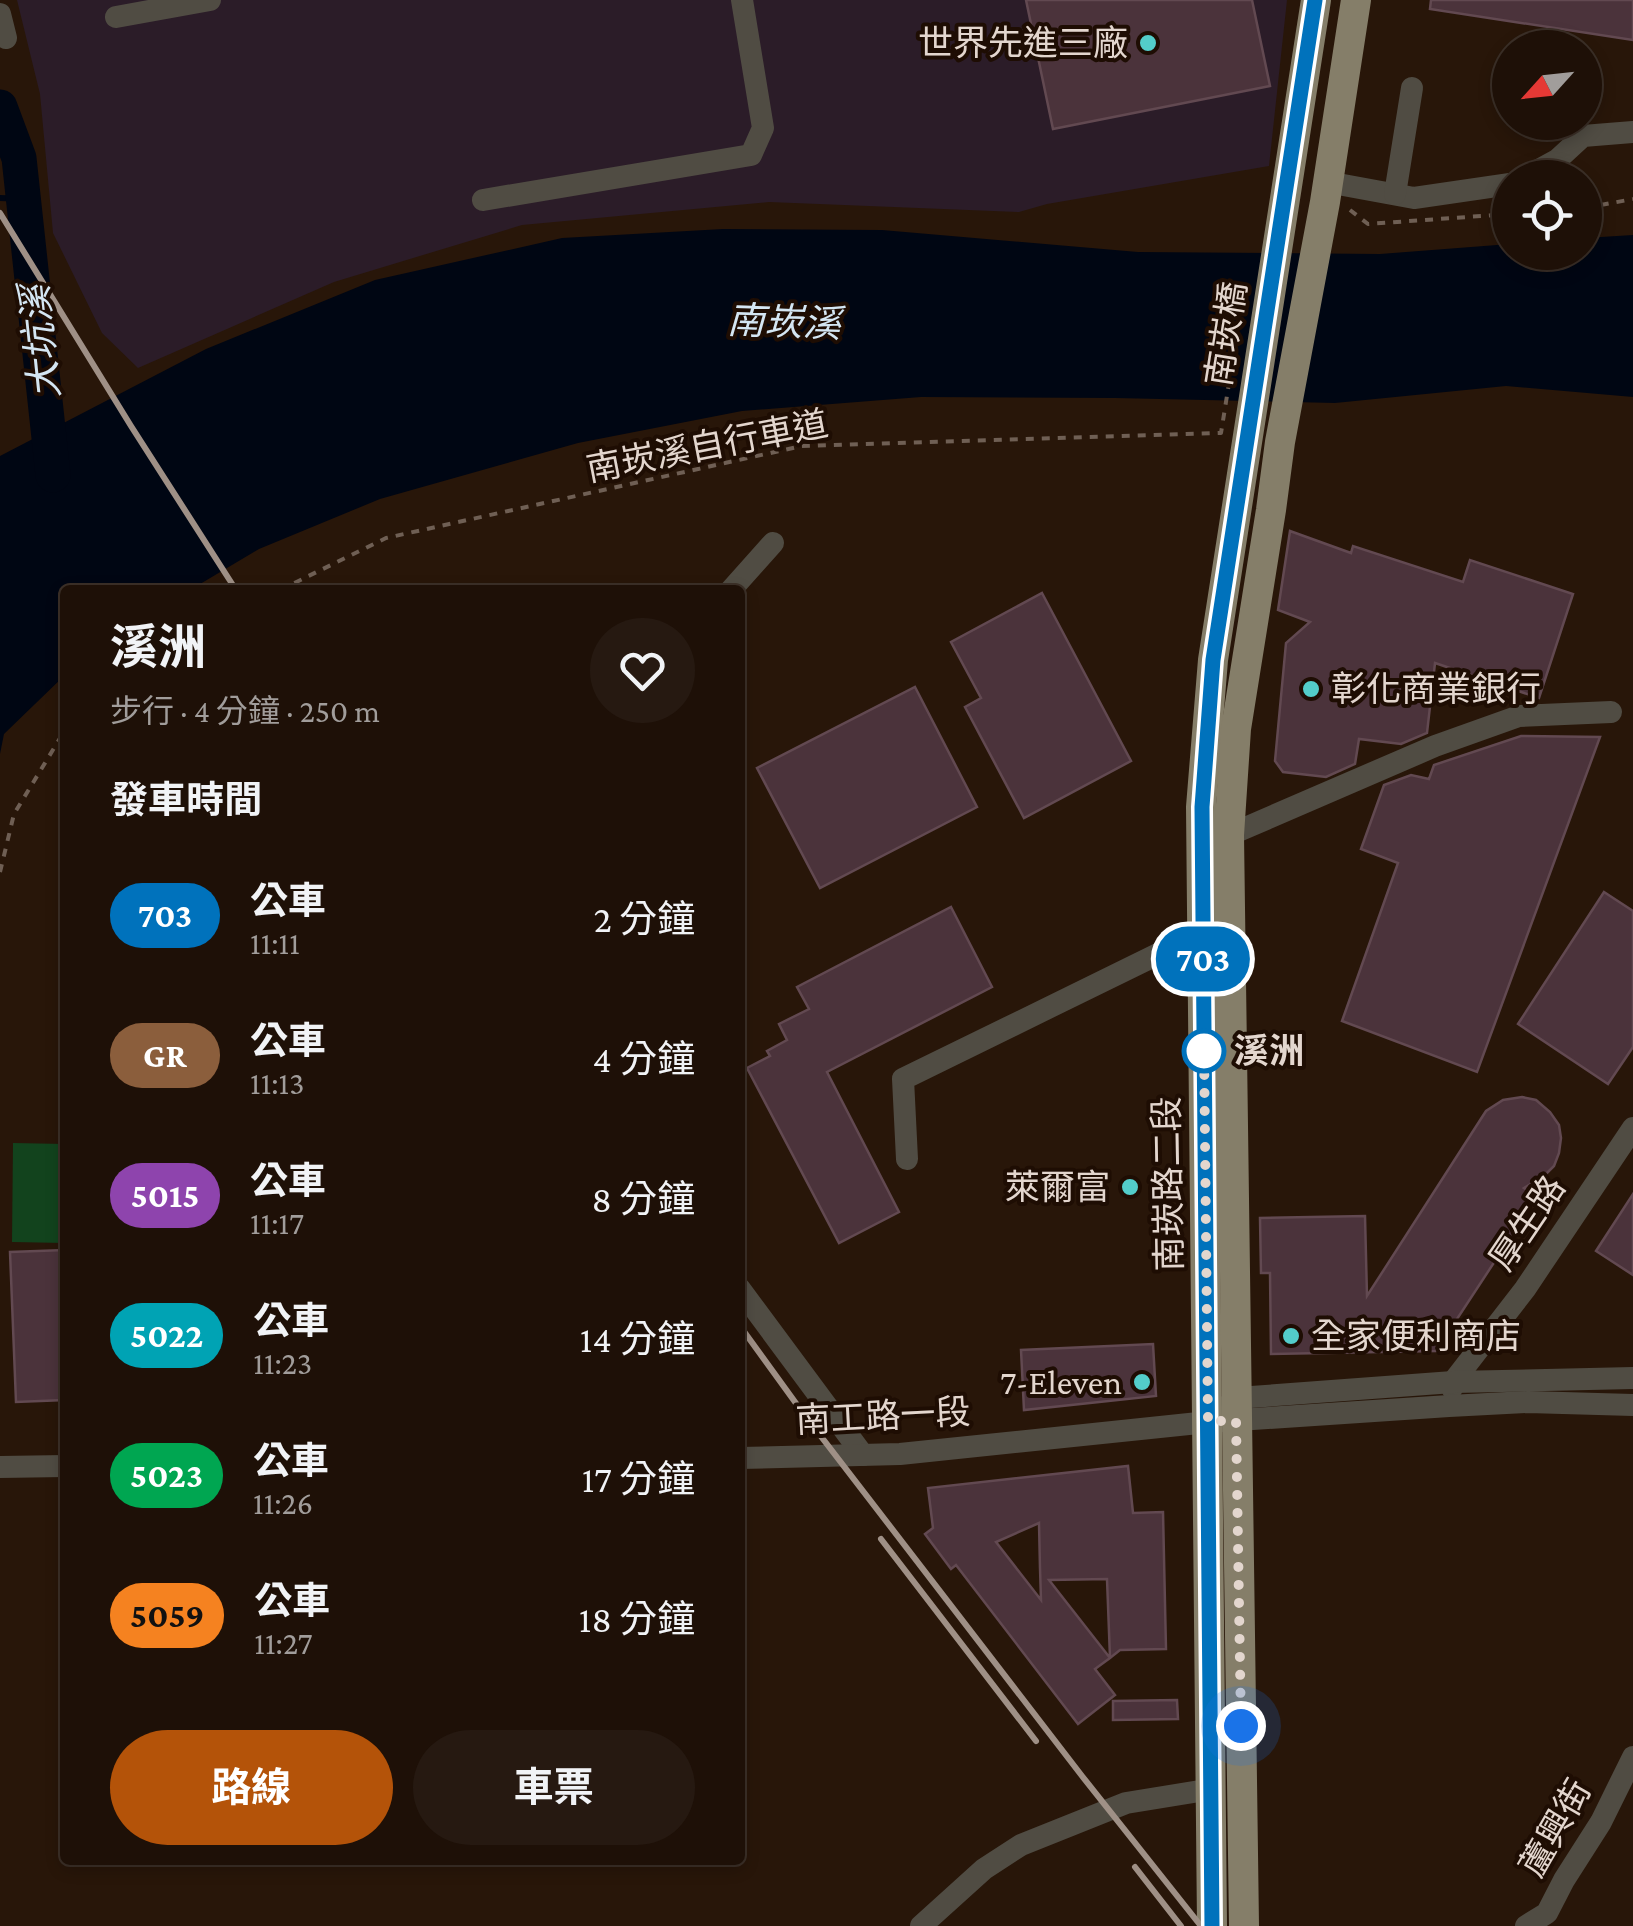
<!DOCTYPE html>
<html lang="zh-TW">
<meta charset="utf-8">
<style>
:root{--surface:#1e1007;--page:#261911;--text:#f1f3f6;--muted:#a19d9b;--line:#3c3028;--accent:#b45309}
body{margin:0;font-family:"Crimson Pro","Noto Sans TC",serif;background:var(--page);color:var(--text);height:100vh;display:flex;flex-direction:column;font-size:38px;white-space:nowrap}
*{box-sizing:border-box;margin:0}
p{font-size:32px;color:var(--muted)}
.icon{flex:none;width:55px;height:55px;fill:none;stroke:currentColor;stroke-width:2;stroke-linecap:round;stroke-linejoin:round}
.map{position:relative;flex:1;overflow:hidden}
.details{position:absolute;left:60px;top:585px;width:685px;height:1280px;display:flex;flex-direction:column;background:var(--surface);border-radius:10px;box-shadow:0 5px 15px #0003,0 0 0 2px var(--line)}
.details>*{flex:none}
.badge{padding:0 20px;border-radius:32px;font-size:35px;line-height:65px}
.needle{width:65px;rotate:243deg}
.buttons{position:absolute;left:1492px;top:30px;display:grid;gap:20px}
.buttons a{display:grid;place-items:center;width:110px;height:110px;border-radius:50%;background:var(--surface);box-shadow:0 5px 15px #0003,0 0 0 2px var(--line);font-size:50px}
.you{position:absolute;width:50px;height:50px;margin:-25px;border:8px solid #fff;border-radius:50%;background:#1a73e8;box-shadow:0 0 0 15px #1a73e833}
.map>.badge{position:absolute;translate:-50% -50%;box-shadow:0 0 0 5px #fff}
h2{padding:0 50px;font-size:38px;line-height:90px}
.round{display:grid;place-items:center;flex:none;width:105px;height:105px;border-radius:52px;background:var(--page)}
.head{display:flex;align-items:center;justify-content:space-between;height:170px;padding:0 50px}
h1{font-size:48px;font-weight:700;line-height:75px}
.button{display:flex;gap:20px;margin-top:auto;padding:20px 50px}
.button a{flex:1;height:115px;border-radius:60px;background:var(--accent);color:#fff;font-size:40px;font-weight:700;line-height:115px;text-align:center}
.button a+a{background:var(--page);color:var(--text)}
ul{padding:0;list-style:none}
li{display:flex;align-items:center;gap:30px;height:140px;padding:0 50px}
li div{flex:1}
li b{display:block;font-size:38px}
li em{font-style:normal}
li .badge{min-width:110px;font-weight:700;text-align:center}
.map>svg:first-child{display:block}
</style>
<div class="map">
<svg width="1633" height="1926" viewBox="0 0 1633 1926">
<rect width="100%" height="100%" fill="#281609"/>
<polygon fill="#2b1c28" points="17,0 1287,0 1269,166 1047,204 1019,212 769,202 522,225 334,282 138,368 102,333 53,233 40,94"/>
<polygon fill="#12431d" points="13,1143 65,1144 65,1243 12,1242"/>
<polygon fill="#000613" points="723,229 882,230 1138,252 1380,254 1510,244 1510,252 1585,252 1585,238 1633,235 1633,397 1506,386 1335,403 1115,398 921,397 742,411 578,443 380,499 259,549 190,590 65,590 65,675 4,734 0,754 0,456 206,349 375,280 562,238"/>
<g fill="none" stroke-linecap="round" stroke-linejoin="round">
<polyline stroke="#000613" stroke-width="6" points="0,198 24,199"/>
<polyline stroke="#000613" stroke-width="35" points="0,107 19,158 53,475"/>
</g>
<g fill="#4b333b" stroke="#624951" stroke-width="2.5" fill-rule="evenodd">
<polygon points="1026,0 1252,0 1270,86 1053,129"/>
<polygon points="1431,0 1633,0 1633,40 1430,9"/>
<polygon points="1290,531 1351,553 1353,546 1463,582 1470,560 1573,594 1539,698 1435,663 1427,733 1401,744 1359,739 1355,764 1326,777 1283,772 1275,761 1286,643 1310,622 1278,610"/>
<polygon points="1042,593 1131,761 1024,818 965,707 981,698 951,642"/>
<polygon points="915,687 977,807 820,888 757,768"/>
<polygon points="1521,736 1600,737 1477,1072 1342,1021 1398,863 1361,849 1384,785 1411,775 1429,779 1434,765"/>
<polygon points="1604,892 1633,911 1633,1047 1608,1084 1518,1024"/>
<polygon points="951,907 992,987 827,1072 899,1212 839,1243 747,1068 770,1056 767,1051 787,1040 779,1024 809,1009 797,987"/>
<polygon points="1522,1097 1536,1100 1550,1112 1559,1125 1561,1138 1559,1153 1554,1166 1544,1176 1524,1188 1537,1197 1436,1351 1271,1354 1270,1273 1261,1273 1260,1218 1365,1216 1367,1296 1486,1111 1503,1100"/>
<polygon points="1633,1194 1633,1275 1596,1251"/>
<polygon points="65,1250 65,1400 16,1402 10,1252"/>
<polygon points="1153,1344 1156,1396 1024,1410 1021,1350"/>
<path d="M 1128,1466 L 1133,1513 L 1163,1512 L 1166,1649 L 1120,1650 L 1110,1658 L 1107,1579 L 1049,1580 L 1110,1658 L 1095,1669 L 1115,1695 L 1078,1724 L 956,1565 L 951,1569 L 925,1534 L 933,1528 L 928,1488 ZM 1039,1523 L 1040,1568 L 1041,1600 L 996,1542 Z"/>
<polygon points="1177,1700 1178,1719 1113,1720 1113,1701"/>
</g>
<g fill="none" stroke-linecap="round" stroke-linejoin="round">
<g stroke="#6f5f54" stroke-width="4" stroke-dasharray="8 8" stroke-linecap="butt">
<polyline points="1585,208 1633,199"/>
<polyline points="1350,210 1368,224 1510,214"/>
<polyline points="280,590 386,538 802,446 1221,433 1235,346"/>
<polyline points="0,872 14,814 65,730"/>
</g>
<g stroke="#504c43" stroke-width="22">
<polyline points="0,14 6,38"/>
<polyline points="116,17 210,0"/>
<polyline points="1524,178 1557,160 1583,136 1633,132"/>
<polyline points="1327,182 1414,198 1510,184"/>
<polyline points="1395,194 1412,88"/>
<polyline points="483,200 751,155 763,128 742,0"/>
<polyline points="731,590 773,543"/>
<polyline points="1229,835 1435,746 1519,716 1611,712"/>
<polyline points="907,1159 903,1079 1203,932"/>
<polyline points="740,1289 863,1455"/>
<polyline points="1452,1388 1453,1382 1525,1289 1633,1128"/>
<polyline points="1226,1407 1237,1398 1453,1382 1633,1378"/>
<polyline points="740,1458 900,1454 1208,1422 1449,1406 1528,1402 1633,1405"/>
<polyline points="0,1467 65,1466"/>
<polyline points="921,1926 984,1869 1021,1845 1126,1803 1212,1789"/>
<polyline points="1526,1926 1547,1913 1564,1880 1601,1822 1633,1757"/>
</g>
<g stroke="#857e69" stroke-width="30">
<polyline points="1212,1926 1201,807 1213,660 1316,0"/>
<polyline points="1244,1926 1229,835 1236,729 1271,510 1280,442 1325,202 1356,0"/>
</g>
<g stroke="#9f9086" stroke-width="6">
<polyline points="0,213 131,426 236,590"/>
<polyline points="740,1326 803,1413 1082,1776 1201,1926"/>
<polyline points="881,1539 1036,1741"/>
<polyline points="1135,1867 1181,1926"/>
</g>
</g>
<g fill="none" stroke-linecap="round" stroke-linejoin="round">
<g stroke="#fff" stroke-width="22">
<polyline id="line" points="1212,1926 1202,807 1213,660 1315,0"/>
</g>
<use href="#line" stroke="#0072bc" stroke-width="15"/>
<polyline stroke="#e3d6ce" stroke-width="10" stroke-dasharray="0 18" points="1204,1051 1204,1045 1208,1422 1236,1420 1241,1726"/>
</g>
<g fill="#53cdca" stroke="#1e0d03" stroke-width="4">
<circle cx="1148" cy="43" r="10"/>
<circle cx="1311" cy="689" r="10"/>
<circle cx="1130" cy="1187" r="10"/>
<circle cx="1291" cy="1336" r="10"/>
<circle cx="1142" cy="1382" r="10"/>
</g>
<circle fill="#fff" stroke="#0072bc" stroke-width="5" cx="1204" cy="1051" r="20"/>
<g text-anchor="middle" stroke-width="8" stroke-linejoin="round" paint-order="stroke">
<g font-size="35" fill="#e3d6ce" stroke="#1e0d03" text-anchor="end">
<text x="1128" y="55">世界先進三廠</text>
<text x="1331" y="701" text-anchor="start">彰化商業銀行</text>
<text x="1110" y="1199">萊爾富</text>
<text x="1311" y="1348" text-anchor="start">全家便利商店</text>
<text x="1122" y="1394">7-Eleven</text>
</g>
<g font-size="35" fill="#e3d6ce" stroke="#1e0d03">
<text transform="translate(1226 334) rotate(-81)" y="12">南崁橋</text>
<text transform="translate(707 446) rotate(-11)" y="12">南崁溪自行車道</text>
<text transform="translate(1168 1184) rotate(-91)" y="12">南崁路二段</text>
<text transform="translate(1527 1223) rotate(-56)" y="12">厚生路</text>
<text transform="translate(883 1416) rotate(-3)" y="12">南工路一段</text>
<text transform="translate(1555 1828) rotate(-60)" y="12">蘆興街</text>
</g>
<g font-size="35" font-weight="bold" fill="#e3d6ce" stroke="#1e0d03" text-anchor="start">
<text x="1234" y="1063">溪洲</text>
</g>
<g font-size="38" font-style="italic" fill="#d4e6f3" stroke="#1e0d03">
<text transform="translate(784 322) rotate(2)" y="13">南崁溪</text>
<text transform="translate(40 342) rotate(-96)" y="13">大坑溪</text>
</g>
</g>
</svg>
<div class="buttons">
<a><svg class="needle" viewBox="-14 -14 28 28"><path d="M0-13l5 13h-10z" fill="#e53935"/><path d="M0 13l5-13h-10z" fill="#a19d9b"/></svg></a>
<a><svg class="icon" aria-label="locate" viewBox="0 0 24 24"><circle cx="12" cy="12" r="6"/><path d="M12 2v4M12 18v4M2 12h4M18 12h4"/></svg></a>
</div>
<div class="you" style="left:1241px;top:1726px"></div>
<b class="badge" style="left:1203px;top:959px;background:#0072bc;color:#fff">703</b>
<section class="details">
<div class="head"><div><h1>溪洲</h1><p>步行 · 4 分鐘 · 250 m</p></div><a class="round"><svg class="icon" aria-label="heart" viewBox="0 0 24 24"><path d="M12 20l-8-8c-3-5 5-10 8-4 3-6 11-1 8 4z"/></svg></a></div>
<h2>發車時間</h2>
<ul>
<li><span class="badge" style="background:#0072bc;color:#fff">703</span><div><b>公車</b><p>11:11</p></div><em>2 分鐘</em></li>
<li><span class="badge" style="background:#8b5e3c;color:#fff">GR</span><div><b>公車</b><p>11:13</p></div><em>4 分鐘</em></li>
<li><span class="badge" style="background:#8e44ad;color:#fff">5015</span><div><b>公車</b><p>11:17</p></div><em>8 分鐘</em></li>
<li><span class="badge" style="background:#00a3b4;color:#fff">5022</span><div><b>公車</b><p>11:23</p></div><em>14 分鐘</em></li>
<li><span class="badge" style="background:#00a651;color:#fff">5023</span><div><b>公車</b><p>11:26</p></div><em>17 分鐘</em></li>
<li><span class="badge" style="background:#f58220;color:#111">5059</span><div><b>公車</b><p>11:27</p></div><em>18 分鐘</em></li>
</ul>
<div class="button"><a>路線</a><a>車票</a></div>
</section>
</div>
